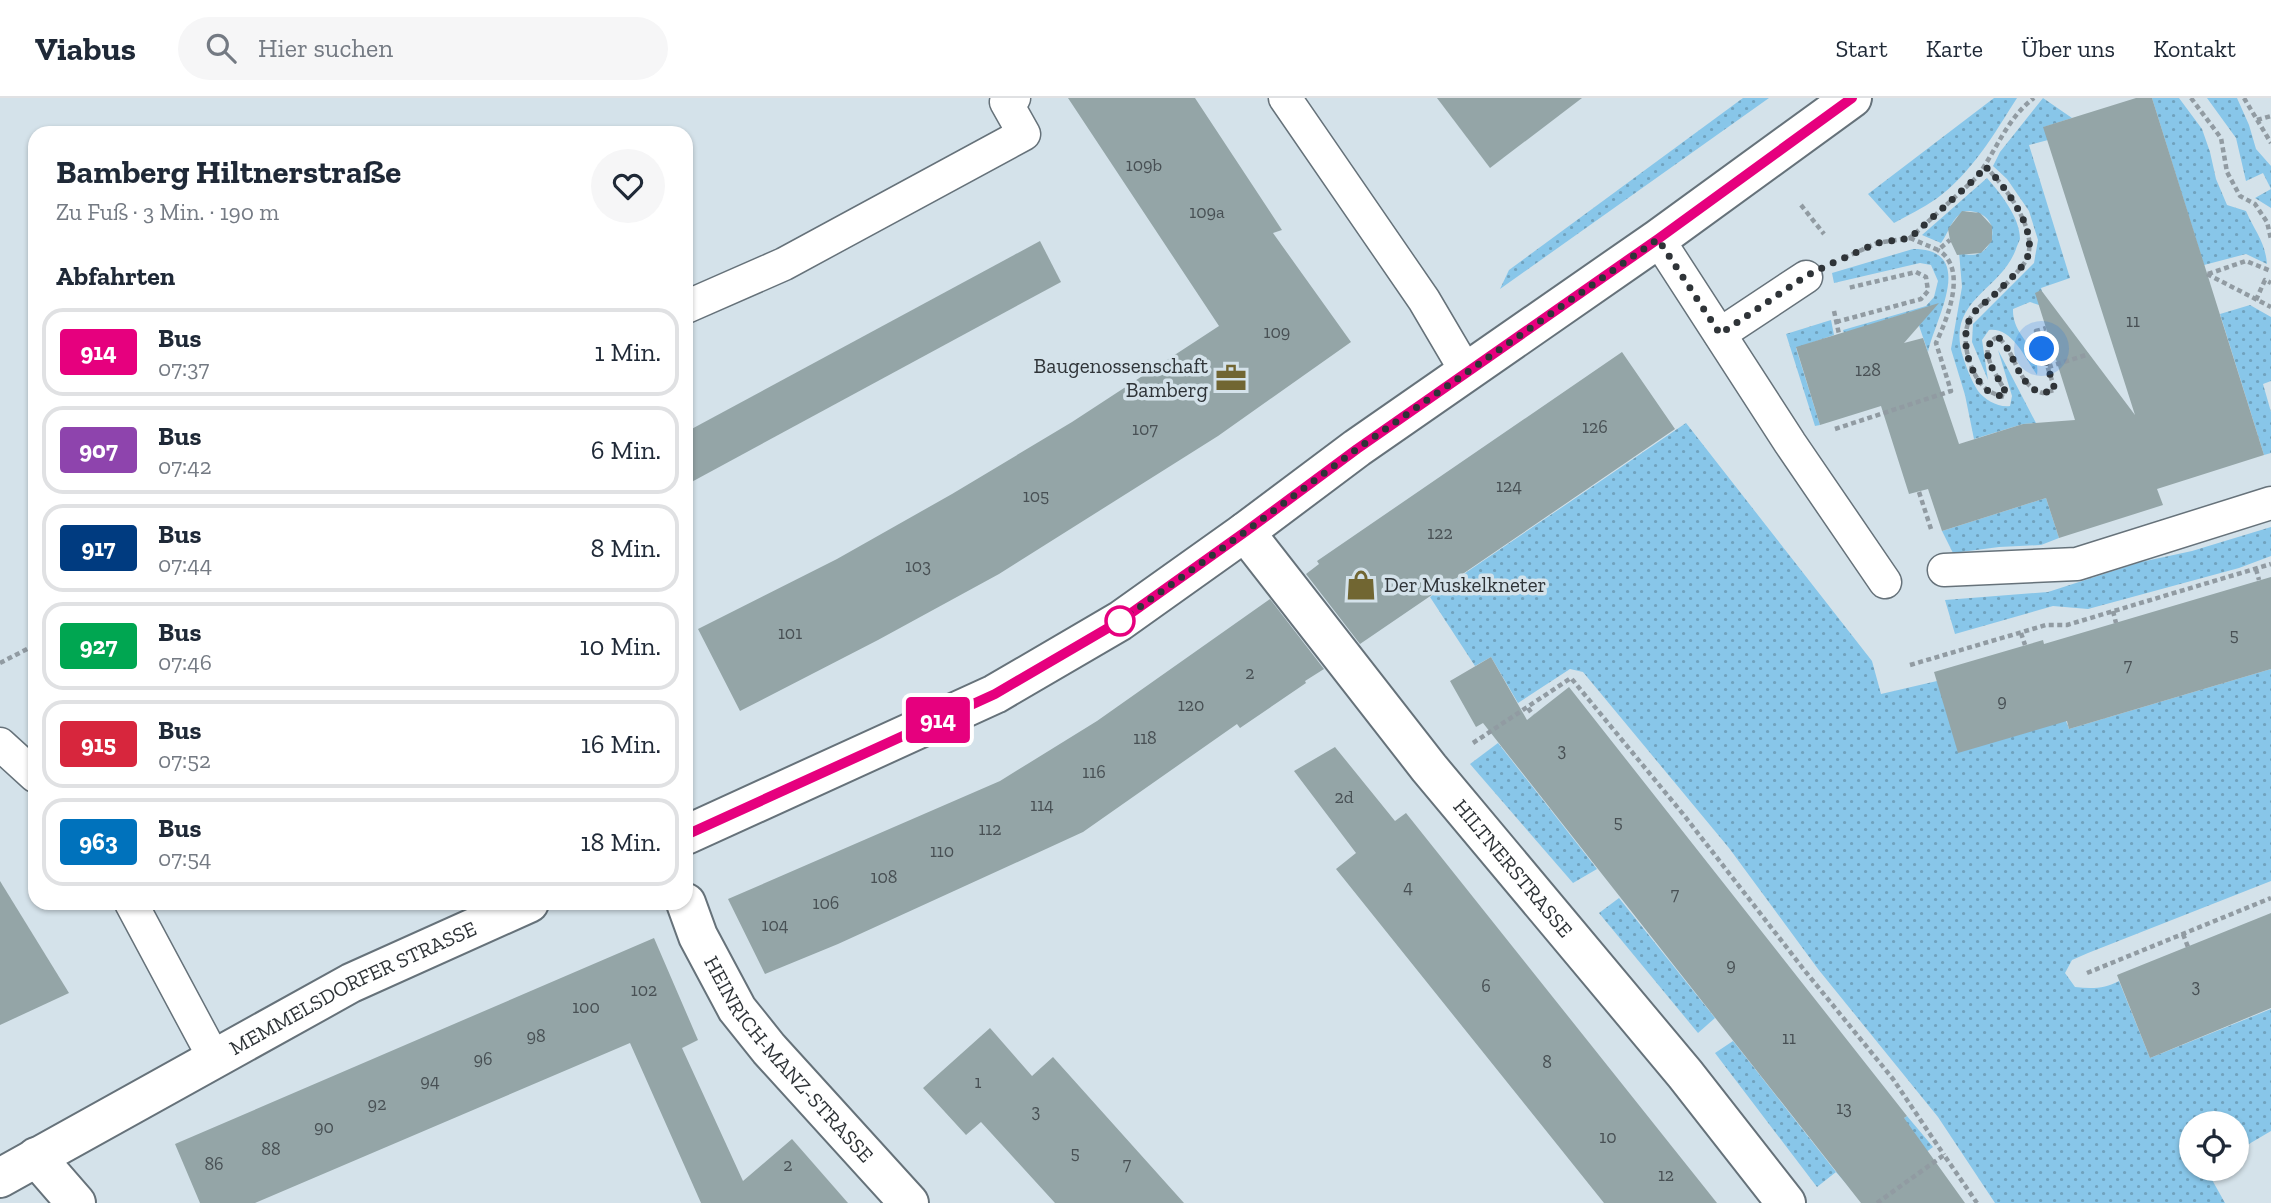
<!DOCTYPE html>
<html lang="de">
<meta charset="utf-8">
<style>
:root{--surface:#fff;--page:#f6f6f7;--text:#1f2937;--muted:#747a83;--line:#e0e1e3}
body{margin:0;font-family:"Zilla Slab",serif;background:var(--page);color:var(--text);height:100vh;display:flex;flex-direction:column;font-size:26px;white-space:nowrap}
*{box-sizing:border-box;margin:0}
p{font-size:23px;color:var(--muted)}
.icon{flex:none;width:38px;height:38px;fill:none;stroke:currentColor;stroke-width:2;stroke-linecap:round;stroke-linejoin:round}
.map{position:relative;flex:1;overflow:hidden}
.panel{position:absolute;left:28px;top:28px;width:665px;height:784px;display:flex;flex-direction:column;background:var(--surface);border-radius:21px;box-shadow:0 2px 5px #0004}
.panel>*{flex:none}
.badge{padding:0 14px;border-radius:5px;font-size:24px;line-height:46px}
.buttons{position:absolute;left:2179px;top:1013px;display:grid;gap:14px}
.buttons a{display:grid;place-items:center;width:70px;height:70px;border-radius:50%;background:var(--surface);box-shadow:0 2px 5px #0004;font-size:35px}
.you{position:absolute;width:35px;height:35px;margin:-18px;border:5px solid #fff;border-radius:50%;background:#1a73e8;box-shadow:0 0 0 10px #1a73e833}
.map>.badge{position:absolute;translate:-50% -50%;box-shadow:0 0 0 4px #fff}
h2{padding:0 28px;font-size:26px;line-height:63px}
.round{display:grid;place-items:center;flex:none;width:74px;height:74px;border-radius:37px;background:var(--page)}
.overview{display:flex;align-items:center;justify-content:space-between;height:119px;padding:0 28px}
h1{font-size:33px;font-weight:700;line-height:52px}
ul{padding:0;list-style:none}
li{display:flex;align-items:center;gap:21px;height:88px;margin:0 14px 10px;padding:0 14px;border:4px solid var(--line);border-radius:21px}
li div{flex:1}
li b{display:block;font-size:26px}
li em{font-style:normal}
li .badge{min-width:77px;font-weight:700;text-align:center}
header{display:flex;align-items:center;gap:42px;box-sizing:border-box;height:98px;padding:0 35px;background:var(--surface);border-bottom:2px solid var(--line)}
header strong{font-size:33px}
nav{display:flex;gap:38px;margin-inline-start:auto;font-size:24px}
.search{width:490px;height:63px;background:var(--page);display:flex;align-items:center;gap:18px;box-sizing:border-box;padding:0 24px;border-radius:38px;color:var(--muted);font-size:26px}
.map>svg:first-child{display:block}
</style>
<header>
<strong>Viabus</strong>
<div class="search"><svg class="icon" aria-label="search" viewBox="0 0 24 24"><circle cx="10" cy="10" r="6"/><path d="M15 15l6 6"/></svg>Hier suchen</div>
<nav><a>Start</a><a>Karte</a><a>Über uns</a><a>Kontakt</a></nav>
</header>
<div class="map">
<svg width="2271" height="1105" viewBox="0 0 2271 1105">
<defs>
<pattern id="grass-dots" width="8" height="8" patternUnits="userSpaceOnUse" patternTransform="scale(1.75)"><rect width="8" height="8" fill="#88c6e9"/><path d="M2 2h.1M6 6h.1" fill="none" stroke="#70a2be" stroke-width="1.8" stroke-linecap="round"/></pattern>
</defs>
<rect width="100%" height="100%" fill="#d4e2ea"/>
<g fill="url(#grass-dots)">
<polygon points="1743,0 1769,0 1500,191 1509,172"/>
<path d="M 1994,0 L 2017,0 C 1994,36 1972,75 1936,101 C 1923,110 1908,117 1894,125 L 1868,96 Z"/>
<path d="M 2043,0 L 2072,20 L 2044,29 L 2048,42 L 2029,47 L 2070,180 L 2041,190 L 2045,205 L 2039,207 L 2030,204 L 2013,211 C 2012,239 2041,249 2037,277 C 2025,260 2012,229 1989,232 L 1982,242 L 1988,282 L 1972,244 L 1973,226 L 2034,165 L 2038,142 L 2029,113 L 2007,81 L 1993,68 L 2000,54 Z"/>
<path d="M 2152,0 L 2179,0 L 2202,31 L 2210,54 L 2216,81 L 2227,107 L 2246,113 C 2255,134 2265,143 2267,166 L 2246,156 L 2204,167 Z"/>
<polygon points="2207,0 2237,0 2249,27 2256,51 2271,68 2271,110 2255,100 2271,91 2263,75 2246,83 2236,40"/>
<path d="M 1987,80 C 2000,95 2020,119 2020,141 C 2020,141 2016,150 2016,151 C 2001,193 1945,202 1963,259 C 1967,271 1971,282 1978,293 C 1985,302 1999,310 2010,308 L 2012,298 L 1998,252 L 2036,325 L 2023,326 L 1974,341 L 1965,297 L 1951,251 L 1962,189 L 1959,154 C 1994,170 2009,113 1966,113 C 1951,119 1950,133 1941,145 L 1922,137 Z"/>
<path d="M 1913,151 C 1978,151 1935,221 1928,254 L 1914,213 L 1844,235 L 1843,232 L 1926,208 L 1934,199 L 1938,183 L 1931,167 L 1920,165 L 1834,185 L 1832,175 Z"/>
<polygon points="2250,207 2271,219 2271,283 2263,286 2271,314 2271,355 2264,357 2220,216"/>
<polygon points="1831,222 1834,237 1796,250 1820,327 1815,328 1786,236"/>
<path d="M 1686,325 L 1872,563 L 1881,596 L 1937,583 L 2066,623 L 2069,631 L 2271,571 L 2271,783 L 2088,855 L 2072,862 L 2065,875 L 2075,889 C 2091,891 2105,891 2119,883 L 2150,960 L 2271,911 L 2271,1033 L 2237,1053 L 2236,1026 L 2191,1026 L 2191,1071 L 2206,1071 L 2225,1105 L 1995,1105 L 1938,1019 L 1818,871 L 1729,750 L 1583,574 L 1570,571 L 1518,605 L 1491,559 L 1475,568 L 1430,499 Z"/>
<polygon points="2046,400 2059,440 2041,447 1999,449 1953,455 1942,433"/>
<polygon points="2271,429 2271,458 2239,470 2088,511 2053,508 1955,536 1945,502 2048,494 2141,464 2192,453"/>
<polygon points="1498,645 1597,771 1573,785 1470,666"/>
<polygon points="1619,800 1715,920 1698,935 1599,815"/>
<polygon points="1733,943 1836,1074 1907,1018 1933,1049 1862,1103 1836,1074 1817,1089 1715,955"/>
</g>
<g fill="#94a5a7">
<polygon points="1068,0 1195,0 1282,132 1273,135 1351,244 1218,338 999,476 878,542 740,613 698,531 837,461 952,396 1072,324 1219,228"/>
<polygon points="1437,0 1582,0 1490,70"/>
<polygon points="2136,0 2152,0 2264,357 2157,391 2163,407 2059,440 2046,400 1942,433 1928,391 1909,396 1881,308 1820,327 1796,249 1939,205 1904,245 1923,240 1959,346 2023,326 2075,322 2035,195 2041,192 2135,317 2043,29"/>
<polygon points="1962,113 1980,115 1992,128 1992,143 1981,155 1957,157 1950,142 1948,131"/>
<polygon points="1040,143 1061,184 686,387 686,334"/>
<polygon points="1622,254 1675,331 1360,546 1306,476 1319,466 1317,463"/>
<polygon points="2271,479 2271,571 2069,631 2067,623 1958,655 1934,574 2043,542 2044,546"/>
<polygon points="1270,501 1324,571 1305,583 1306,585 1240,630 1237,626 1083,734 838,846 765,876 728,801 1000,683 1097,623"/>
<polygon points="1491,559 1527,622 1569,589 1907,1018 1904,1020 1965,1105 1861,1105 1483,625 1476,629 1450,583"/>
<polygon points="1335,649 1395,723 1406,715 1717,1105 1604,1105 1336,771 1356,755 1294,673"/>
<polygon points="0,783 69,895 0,927"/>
<polygon points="2271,815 2271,910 2150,960 2117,877"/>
<polygon points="654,840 698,942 682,950 743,1083 792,1041 848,1105 701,1105 630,945 255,1105 200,1105 175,1046"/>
<polygon points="990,930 1032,978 1053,959 1184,1105 1055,1105 981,1024 966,1037 923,990"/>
</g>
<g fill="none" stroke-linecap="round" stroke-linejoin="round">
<g stroke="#66727a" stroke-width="35">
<g id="lane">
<polyline points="1285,0 1424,202 1467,275"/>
<polyline points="1658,141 1790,345 1885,484"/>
<polyline points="686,209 784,166 1024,36 1006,4 1014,0"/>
<polyline points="1720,236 1806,179"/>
<polyline points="1944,472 2077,466 2271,405"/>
<polyline points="0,646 35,678"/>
<polyline points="131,805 214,960"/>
</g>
</g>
<g stroke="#66727a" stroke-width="42">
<g id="street">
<path id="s1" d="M 1245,434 L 1429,670 L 1685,976 L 1786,1105"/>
<path id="s2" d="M 686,805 L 698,838 L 737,911 L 769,951 L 909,1105"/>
<polyline points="36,1059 76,1105"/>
</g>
</g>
<g stroke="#66727a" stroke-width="42">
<g id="secondary">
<polyline points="686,737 995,596 1120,523 1245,434 1357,350 1658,141 1852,0"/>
<path id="s3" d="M 0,1080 L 351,885 L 529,805"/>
</g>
</g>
<g stroke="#919ba2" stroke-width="4.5" stroke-dasharray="5 3.5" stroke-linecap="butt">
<polyline points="2191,0 2221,40 2227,74 2240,98 2255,106 2267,124 2271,141"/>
<polyline points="2244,0 2271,45"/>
<polyline points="2257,22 2271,18"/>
<path d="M 1985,68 C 2005,88 2045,139 2023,167 C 2014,178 2004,189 1993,198 C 1987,203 1978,209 1973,216 C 1958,235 1968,274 1985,290 C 1990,295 1998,297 2004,299 L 2005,293 C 1998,278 1974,249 1998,239 C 2016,254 2017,288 2043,295 L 2055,292 L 2036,233 L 2046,230"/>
<polyline points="1801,107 1824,136"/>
<polyline points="1910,140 1938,152 1950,142"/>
<path d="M 1844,160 L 1877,145 L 1910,140 L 1977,79 C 1996,53 2007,20 2034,0"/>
<polyline points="2207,176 2271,209"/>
<polyline points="2208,176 2246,163 2271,173"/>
<polyline points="2256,202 2265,182 2271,185"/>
<polyline points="1834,213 1839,236"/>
<polyline points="1836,224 1921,201 1928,193 1926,179 1916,174 1848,190"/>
<polyline points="2048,269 2086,257"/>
<path d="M 1835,331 L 1951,293 L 1936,245 C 1948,219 1968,170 1938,152"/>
<polyline points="1919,394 1931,431"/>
<polyline points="2256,471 2259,482"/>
<polyline points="2113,513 2116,525"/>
<polyline points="2021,535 2025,547"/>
<polyline points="0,565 35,547"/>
<polyline points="1910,567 2046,527 2067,527 2271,466"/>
<polyline points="1528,610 1533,617"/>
<polyline points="1473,645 1571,580 1683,716 1805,873 1893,981 1944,1057"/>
<polyline points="2183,836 2188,849"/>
<polyline points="2087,875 2271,800"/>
<polyline points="1877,1105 1944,1057 1977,1105"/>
</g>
<use href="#lane" stroke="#fff" stroke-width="32"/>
<use href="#street" stroke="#fff" stroke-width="38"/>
<use href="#secondary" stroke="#fff" stroke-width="38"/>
</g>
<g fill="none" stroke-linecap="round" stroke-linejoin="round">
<g stroke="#fff" stroke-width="16">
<polyline id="line" points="686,737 995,596 1120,523 1245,434 1357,351 1658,141 1852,0"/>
</g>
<use href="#line" stroke="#e6007e" stroke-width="10"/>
<path stroke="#2f3438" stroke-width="7" stroke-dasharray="0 12.6" d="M 1120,523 L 1245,434 L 1357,351 L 1658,141 L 1720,236 L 1806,178 L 1824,169 L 1877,145 L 1910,140 L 1977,79 L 1985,68 C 2005,88 2045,139 2023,167 C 2014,178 2003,188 1993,198 C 1987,203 1978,209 1973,216 C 1958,235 1968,274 1985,290 C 1989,295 1998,297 2004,299 L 2005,293 C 1998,278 1974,250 1998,239 C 2016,254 2017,289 2043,295 L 2055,292 L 2042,251"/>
</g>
<defs>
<g id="office-bare" transform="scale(2.415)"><path d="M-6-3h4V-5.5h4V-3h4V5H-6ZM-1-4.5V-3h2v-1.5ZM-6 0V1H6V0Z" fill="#716632" stroke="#d4e2ea" stroke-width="2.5" paint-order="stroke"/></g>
<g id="shop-bare" transform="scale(2.415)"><path d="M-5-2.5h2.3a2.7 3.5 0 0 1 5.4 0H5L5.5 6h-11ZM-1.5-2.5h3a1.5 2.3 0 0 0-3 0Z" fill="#716632" stroke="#d4e2ea" stroke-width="2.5" paint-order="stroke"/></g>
</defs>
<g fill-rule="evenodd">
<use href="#office-bare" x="1231" y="280"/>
<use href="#shop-bare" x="1361" y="487"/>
</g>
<circle fill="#fff" stroke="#e6007e" stroke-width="3.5" cx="1120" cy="523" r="14"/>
<g text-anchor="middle" stroke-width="7" stroke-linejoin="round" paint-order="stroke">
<g font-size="18" fill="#485054">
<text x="1144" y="73">109b</text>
<text x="1207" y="120">109a</text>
<text x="2133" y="229">11</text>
<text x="1277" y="240">109</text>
<text x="1868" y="278">128</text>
<text x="1595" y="335">126</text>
<text x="1145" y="337">107</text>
<text x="1509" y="394">124</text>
<text x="1036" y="404">105</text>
<text x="1440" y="441">122</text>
<text x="918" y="474">103</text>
<text x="790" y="541">101</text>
<text x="2234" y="543">5</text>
<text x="2128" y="573">7</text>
<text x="1250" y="581">2</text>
<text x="2002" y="609">9</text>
<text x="1191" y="613">120</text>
<text x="1145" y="646">118</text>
<text x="1562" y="658">3</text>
<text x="1094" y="680">116</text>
<text x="1344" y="705">2d</text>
<text x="1042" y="713">114</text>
<text x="1618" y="730">5</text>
<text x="990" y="737">112</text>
<text x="942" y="759">110</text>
<text x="884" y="785">108</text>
<text x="1408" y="795">4</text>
<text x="1675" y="802">7</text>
<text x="826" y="811">106</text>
<text x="775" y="833">104</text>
<text x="1731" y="873">9</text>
<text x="1486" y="894">6</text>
<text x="2196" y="894">3</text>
<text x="644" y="898">102</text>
<text x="586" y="915">100</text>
<text x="536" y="944">98</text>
<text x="1789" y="946">11</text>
<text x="483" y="967">96</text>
<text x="1547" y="970">8</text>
<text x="430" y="989">94</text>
<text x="978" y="990">1</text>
<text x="377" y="1012">92</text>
<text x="1844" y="1016">13</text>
<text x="1036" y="1019">3</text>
<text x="324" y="1035">90</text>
<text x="1608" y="1045">10</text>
<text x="271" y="1057">88</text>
<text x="1075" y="1061">5</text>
<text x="214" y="1072">86</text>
<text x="1127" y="1072">7</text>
<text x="788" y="1073">2</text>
<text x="1666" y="1083">12</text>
</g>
<g font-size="21" fill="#2f3438" stroke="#d4e2ea" text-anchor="end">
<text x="1208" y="275">Baugenossenschaft<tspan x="1208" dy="24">Bamberg</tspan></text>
<text x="1384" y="494" text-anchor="start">Der Muskelkneter</text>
</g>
<g font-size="21" fill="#2f3438" stroke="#d4e2ea">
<text dy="7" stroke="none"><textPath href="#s1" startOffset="430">HILTNERSTRASSE</textPath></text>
<text dy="7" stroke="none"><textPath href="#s3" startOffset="401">MEMMELSDORFER STRASSE</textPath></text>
<text dy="7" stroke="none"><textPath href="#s2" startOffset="189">HEINRICH-MANZ-STRASSE</textPath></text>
</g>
</g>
</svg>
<div class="buttons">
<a><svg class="icon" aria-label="locate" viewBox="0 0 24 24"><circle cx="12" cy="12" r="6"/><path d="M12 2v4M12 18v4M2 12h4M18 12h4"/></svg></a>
</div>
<div class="you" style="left:2042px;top:251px"></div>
<b class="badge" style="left:938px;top:622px;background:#e6007e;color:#fff">914</b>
<section class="panel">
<div class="overview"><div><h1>Bamberg Hiltnerstraße</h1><p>Zu Fuß · 3 Min. · 190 m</p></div><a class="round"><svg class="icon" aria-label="heart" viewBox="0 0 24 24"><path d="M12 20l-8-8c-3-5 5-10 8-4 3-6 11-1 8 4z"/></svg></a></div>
<h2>Abfahrten</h2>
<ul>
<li><span class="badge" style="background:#e6007e;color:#fff">914</span><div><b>Bus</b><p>07:37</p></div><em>1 Min.</em></li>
<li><span class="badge" style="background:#8e44ad;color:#fff">907</span><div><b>Bus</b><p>07:42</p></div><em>6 Min.</em></li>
<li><span class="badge" style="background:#003b80;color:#fff">917</span><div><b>Bus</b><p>07:44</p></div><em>8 Min.</em></li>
<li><span class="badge" style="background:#00a651;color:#fff">927</span><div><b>Bus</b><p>07:46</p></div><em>10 Min.</em></li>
<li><span class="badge" style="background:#d7263d;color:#fff">915</span><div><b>Bus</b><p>07:52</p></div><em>16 Min.</em></li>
<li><span class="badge" style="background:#0072bc;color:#fff">963</span><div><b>Bus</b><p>07:54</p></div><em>18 Min.</em></li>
</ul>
</section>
</div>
